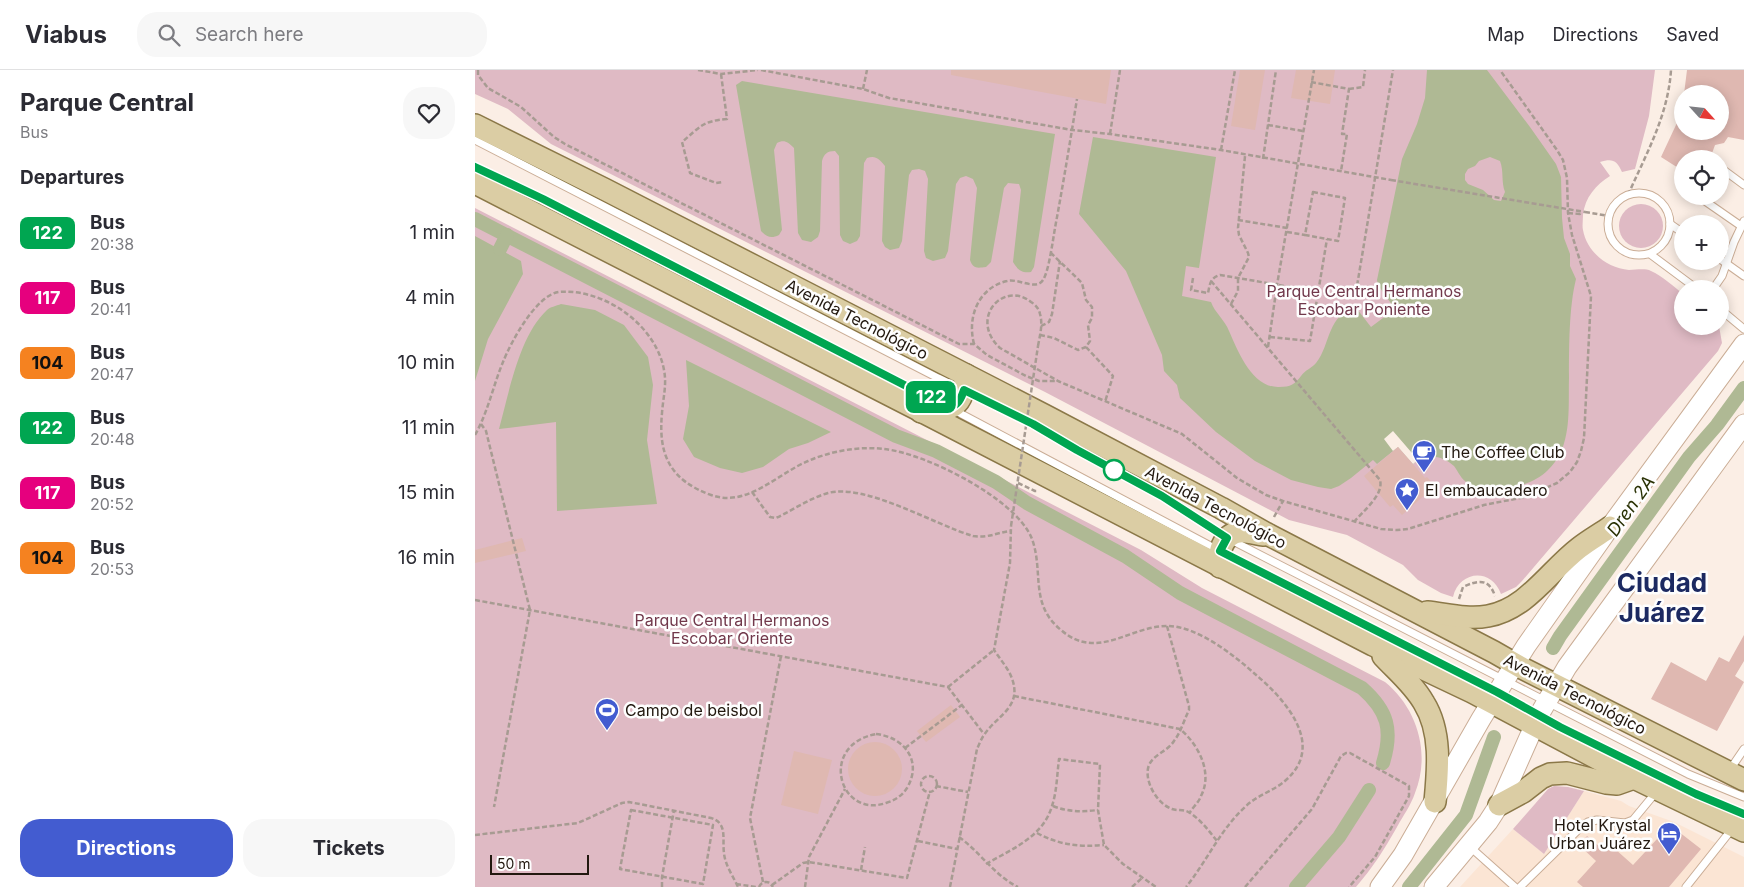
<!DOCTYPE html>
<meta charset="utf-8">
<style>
:root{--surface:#fff;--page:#f7f7f7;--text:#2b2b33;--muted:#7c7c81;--line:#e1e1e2;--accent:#435cd0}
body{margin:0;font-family:Inter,sans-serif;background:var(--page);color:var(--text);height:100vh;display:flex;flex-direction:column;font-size:19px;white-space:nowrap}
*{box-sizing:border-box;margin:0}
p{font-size:16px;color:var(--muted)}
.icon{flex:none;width:28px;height:28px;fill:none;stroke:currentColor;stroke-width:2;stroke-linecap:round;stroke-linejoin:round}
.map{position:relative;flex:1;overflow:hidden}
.drawer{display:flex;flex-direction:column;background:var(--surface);width:475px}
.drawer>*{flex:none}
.badge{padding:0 10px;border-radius:8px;font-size:18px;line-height:32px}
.needle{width:32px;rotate:117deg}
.controls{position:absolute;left:1199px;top:15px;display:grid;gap:10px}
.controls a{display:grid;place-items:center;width:55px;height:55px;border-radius:50%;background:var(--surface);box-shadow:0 2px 12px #0003;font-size:25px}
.scale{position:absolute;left:15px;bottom:12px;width:99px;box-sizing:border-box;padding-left:5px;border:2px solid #22180f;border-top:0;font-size:14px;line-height:18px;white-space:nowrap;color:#22180f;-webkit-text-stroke:4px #fefefe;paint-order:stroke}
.map>.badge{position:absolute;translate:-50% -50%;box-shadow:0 0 0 2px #fff}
h2{padding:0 20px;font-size:19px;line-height:45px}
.round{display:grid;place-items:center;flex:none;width:52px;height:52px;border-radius:20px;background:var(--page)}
.headline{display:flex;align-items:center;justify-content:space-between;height:85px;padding:0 20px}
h1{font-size:24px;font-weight:700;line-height:38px}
.button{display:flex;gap:10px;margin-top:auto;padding:10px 20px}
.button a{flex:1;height:58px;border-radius:20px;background:var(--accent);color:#fff;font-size:20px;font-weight:700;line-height:58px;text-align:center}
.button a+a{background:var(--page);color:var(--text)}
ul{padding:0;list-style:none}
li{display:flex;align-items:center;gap:15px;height:65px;padding:0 20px}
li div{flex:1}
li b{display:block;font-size:19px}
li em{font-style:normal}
li .badge{min-width:55px;font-weight:700;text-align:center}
header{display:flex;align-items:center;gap:30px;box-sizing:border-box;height:70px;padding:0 25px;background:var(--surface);border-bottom:1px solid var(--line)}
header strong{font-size:24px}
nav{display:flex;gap:28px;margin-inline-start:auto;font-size:18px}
.search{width:350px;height:45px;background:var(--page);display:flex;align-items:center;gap:12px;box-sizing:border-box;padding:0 18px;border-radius:20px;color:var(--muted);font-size:19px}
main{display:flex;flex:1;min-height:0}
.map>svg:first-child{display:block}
</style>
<header>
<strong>Viabus</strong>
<div class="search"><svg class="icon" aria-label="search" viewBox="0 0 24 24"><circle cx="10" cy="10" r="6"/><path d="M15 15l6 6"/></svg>Search here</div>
<nav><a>Map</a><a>Directions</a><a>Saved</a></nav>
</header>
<main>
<section class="drawer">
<div class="headline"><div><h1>Parque Central</h1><p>Bus</p></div><a class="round"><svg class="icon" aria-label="heart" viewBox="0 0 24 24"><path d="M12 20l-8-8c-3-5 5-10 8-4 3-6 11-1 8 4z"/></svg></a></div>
<h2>Departures</h2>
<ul>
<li><span class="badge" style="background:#00a651;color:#fff">122</span><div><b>Bus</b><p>20:38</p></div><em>1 min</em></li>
<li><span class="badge" style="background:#e6007e;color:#fff">117</span><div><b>Bus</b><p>20:41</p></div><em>4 min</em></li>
<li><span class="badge" style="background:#f58220;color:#111">104</span><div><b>Bus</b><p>20:47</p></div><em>10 min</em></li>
<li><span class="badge" style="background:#00a651;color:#fff">122</span><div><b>Bus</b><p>20:48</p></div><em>11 min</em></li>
<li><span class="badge" style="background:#e6007e;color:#fff">117</span><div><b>Bus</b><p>20:52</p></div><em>15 min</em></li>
<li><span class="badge" style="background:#f58220;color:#111">104</span><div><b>Bus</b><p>20:53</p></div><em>16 min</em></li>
</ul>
<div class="button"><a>Directions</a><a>Tickets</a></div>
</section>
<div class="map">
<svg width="1269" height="817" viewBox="0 0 1269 817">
<rect width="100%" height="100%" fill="#fbeee5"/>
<polygon fill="#fbe5d4" points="1109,721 1146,731 1154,736 1199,752 1269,787 1269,817 985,817 1038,759 1069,784"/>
<g fill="#dfbac4">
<path d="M 0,0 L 1180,0 L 1174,46 L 1160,99 L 1147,102 C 1142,90 1137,88 1125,92 L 1135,106 C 1121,115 1110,127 1108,145 C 1108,150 1107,156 1108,160 C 1112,182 1132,198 1154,200 C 1161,200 1170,198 1176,201 C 1187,206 1198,216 1207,223 L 1208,256 L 1244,256 L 1247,273 L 1243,281 L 1047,511 L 1041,517 L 1026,524 C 1016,497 984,501 978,527 L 966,523 L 943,510 L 928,495 L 872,465 L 814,450 L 570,322 L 76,74 L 33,39 L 0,24 Z"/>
<circle cx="1166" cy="156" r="22"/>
<path d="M 0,138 L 666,480 L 727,518 L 910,612 C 942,638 956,683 940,723 C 936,735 928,746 922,757 C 909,780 898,797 881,817 L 0,817 Z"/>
<polygon points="1079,716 1093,717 1109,721 1069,784 1038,759 1073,719"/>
</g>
<g fill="#afb994" fill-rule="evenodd">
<path d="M 952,0 L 1012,0 L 1055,57 L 1081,94 L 1086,107 L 1087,148 L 1089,168 L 1095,184 L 1095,196 L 1101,209 C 1094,237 1094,277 1094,307 C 1093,338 1098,377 1073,400 C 1062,411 1047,415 1033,420 C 1020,424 1000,421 990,411 C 985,407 983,401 979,396 C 967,385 951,383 938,394 L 923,377 L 902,394 L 898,390 L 876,408 L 864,416 L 856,419 L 843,417 L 816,410 L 780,391 L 741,362 L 705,328 L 702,315 L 689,301 L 687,285 L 651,201 L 604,144 L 618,67 L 741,87 L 724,198 L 711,196 L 707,226 L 736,232 C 740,243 750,250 754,261 C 763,281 777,318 804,317 C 816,317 820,314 826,306 C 830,300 837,298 841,293 C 856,275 852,242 882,239 L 896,257 L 920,239 L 903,215 L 902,210 L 927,89 L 942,54 L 950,28 ZM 1015,87 L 1025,91 C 1029,101 1026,112 1030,122 L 1026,131 L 1019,130 L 1008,120 L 993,114 L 990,110 L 990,104 L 993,99 L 1000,96 L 1004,91 Z"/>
<path d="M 267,11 L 580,64 L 559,197 L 556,202 C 546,203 543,200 538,192 L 546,120 L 544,114 L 533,113 L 529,118 L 516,192 L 511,197 C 502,198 498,199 495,190 L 502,118 L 498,109 L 491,106 L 485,108 L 481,114 L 473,181 L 470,188 L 458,191 L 451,188 L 449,181 L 453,109 L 450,101 L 444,99 L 437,100 L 434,105 L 427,171 L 424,178 L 415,180 L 410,177 L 407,171 L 410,96 C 404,89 401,85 392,88 L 389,93 L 385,166 L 382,171 L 375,174 L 368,171 L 365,165 L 364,86 L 360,81 C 352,81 349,84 347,91 L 345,161 L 343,167 L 336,172 L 327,170 L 323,163 L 319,78 C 313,72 309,69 302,73 L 299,80 L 307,160 L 304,165 C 296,169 292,167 286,161 L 261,15 Z"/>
<polygon points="0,166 46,191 48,204 13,269 0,311"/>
<path d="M 86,234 L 120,240 L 149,255 L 173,287 L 178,315 L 172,370 L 182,434 L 82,441 L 81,352 L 24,359 C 34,323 44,266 72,240 C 75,237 81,236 86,234 Z"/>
<polygon points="211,290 356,362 333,373 314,379 288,397 267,403 245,398 219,387 208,369 214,336"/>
</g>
<polygon fill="#fbeee5" points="918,361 943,390 938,394 923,377 918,381 909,369"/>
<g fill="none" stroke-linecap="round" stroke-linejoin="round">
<g stroke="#afb994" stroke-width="14">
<path d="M 0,149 L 421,366 L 461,381 L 521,412 L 552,433 L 650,486 L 705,523 L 887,618 C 913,641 918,660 908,693"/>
<polyline points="25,179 32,165"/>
<polyline points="1078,578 1085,566 1214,387 1242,355 1269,318"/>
<polyline points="821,817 864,767 894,720"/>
<polyline points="934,817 991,745 1019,667"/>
</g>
</g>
<g fill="#dfb8b1">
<polygon points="476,0 636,0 631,34 476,5"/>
<polygon points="765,0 790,0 780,60 756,56"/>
<polygon points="821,0 860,0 855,34 816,28"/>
<polygon points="1212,0 1269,0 1269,70 1253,67 1249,73 1240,75 1235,89 1208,89 1208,101 1186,87 1208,40 1208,61 1245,61 1245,24 1209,24"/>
<polygon points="923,377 950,408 952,407 960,416 927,445 918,435 915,437 889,406"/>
<polygon points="47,468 51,481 0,493 0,480"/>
<polygon points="1269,565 1269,591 1260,606 1269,612 1242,661 1176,629 1196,592 1231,611 1244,587 1254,592"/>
<polygon points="476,635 485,647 451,672 442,661"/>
<circle cx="400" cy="699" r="27"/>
<polygon points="319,681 357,690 343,744 306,735"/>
<polygon points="1195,755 1226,779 1194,817 1108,817 1102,812 1121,791 1104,775 1112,766 1125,777 1131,771 1158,795"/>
</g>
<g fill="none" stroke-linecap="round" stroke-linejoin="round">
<g stroke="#caad96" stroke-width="9">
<g id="lane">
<polyline points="0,70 463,308 558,354 589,373 687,426 752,468 1213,704 1269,727"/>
<polyline points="0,97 50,120 468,334"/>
<polyline points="1250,101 1269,115"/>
<circle cx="1164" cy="154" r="31"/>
<polyline points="1230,131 1266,156"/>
<polyline points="1195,154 1208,163"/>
<polyline points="1175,184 1222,219"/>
<polyline points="1245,189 1269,206"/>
<polyline points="1238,219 1247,206 1259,172 1269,151"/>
<polyline points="1245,239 1269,259"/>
<polyline points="477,339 745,481 1022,622 1085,657 1221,724 1269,744"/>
<polyline points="1254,701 1269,679"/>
<polyline points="994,776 1040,817"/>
<polyline points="1045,817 1106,757 1113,752 1122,750 1150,753 1158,750 1182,721"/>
<polyline points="1211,817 1257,759"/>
</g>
</g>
<g stroke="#caad96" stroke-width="21">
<g id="secondary">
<polyline points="905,817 928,785 1006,649 1051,576 1135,457 1269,274"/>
<polyline points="959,817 1013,752 1024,735 1064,645 1092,597 1269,354"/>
</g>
</g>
<g stroke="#8b7848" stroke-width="24">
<g id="primary">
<polyline points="0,55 129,119 571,346 746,438 794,465 1019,582 1047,598 1269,710"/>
<polyline points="0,113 440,338 898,575 997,622 1159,708 1269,761"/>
<path d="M 446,342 C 478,339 487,340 491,305"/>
<path d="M 745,497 C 743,483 747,465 764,462 C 772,461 781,464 789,465"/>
<path d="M 952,542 C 971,544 993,550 1013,546 C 1052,539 1074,501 1104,478 C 1114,470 1125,464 1135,457"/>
<path d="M 908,586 C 922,601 939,615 949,633 C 967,662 963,700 960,732"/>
<polyline points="1024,735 1048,722 1066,708 1075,704 1092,703 1131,713 1142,714 1159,708"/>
</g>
</g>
<g stroke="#a79b92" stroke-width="2.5" stroke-dasharray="5 2.5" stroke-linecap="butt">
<polyline points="3,0 3,5 13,18 46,37 79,67 90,74 484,274 499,274 512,285 551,306 564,311 582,311"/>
<polyline points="223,0 246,4 283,0"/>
<polyline points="286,0 388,19 414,28 597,60 635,64 746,80 916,110"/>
<path d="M 246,4 L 252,49 C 227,51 225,57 207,72 L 215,103 L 241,113 L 248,112"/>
<polyline points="836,12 874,19 867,64 872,64 866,101"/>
<polyline points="388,19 392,0"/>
<polyline points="874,19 888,17 890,0"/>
<polyline points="793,55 828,61"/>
<polyline points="635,64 645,0"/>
<polyline points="746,80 760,0"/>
<polyline points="788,89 801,0"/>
<polygon points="838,122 870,128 863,171 830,165"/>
<path d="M 1153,125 C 1171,84 1193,46 1196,0"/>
<polyline points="1110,142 1134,146"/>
<polyline points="1093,143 1105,144 1105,141"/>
<polyline points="763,150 812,158"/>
<polyline points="812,162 830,165"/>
<path d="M 718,208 L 716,220 L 733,223 C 735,214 735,208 745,205 L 880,228 L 918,0"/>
<path d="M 736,211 L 905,410 C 909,425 888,441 879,452"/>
<polyline points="756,234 763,221 763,208 774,187 773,183 764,165 763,158 770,86"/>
<polyline points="566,256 574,252 577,244 585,191"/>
<polyline points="565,265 579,268 603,280 611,277 615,271 613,255 617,248 617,237 611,230 607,213 576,183"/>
<polyline points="795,267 835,271 852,169"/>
<path d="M 499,274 C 492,247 503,218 532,211 C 543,208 561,221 568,210 C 574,201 578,169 580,158 C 588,115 595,72 602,29"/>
<path d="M 563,276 C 565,265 568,254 565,244 C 564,239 561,235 556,232 C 529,210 493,248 525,278 L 583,311 L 707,364 L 762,408 L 791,425 L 808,431 L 906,459 L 922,460 L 933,459 L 1009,435 L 1050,427 L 1082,413 L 1095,402 L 1102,392 L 1106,381 L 1109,368 L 1116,226 L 1097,165 L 1093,143 L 1092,108 L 1088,90 L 1082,80 L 1025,0"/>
<polyline points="611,277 638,306 630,332"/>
<polyline points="793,277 802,215 839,0"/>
<polyline points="6,354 11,361 55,540 19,737"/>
<path d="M 0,365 C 13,342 18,316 28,292 C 36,272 61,225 84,222 C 129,218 181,255 189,300 C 192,315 188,328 187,343 C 183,385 195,410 236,425 C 272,438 302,404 333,391 C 356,381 384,376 409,379 C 450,383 542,429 557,469 C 569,502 554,534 586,560 C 623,592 655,555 694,556 C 723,557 759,585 780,604 C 810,629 851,675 811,710 C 799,721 782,725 770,737 C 745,760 732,791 711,817"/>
<polyline points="543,413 560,421 562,421"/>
<path d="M 277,422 L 295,447 L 301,448 C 318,440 335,428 353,423 C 391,413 460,455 498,466 C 515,468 520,463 535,461"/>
<polyline points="799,447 808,431"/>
<path d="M 984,529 L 988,517 C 1003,510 1014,508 1020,526"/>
<polyline points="0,530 473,617 509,664"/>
<path d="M 692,556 L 714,636 L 714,640 C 709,650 706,662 699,671 C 693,681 679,684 674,695 C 668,710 682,734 697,739 C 703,741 710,739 715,743 C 726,750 734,761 742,771"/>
<polyline points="473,617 519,580"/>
<path d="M 539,626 L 705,659 C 724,675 738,703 726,726 C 724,732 718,737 715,742"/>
<path d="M 401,664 C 429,667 448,691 432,718 C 427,726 420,730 411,733 C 364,749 343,675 401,664 Z"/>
<polyline points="430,678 487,635"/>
<circle cx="454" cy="714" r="8"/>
<polyline points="461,716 493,722"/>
<path d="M 578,736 C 593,742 607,742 623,740"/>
<polygon points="156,740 238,755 228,814 145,799"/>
<path d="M 562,763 C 584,775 604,777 629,775"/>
<path d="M 0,765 L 103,753 L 147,733 L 154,732 L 236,748 C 253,753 247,769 249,783 C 250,795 258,806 263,817"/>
<path d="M 484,767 C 505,782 519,805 543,817"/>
<polyline points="443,771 482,779"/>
<path d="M 511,794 C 537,779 568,767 577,736 C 582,721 582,704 584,689 L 625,694 L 623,740 L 629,775 L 648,794 L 681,817"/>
<polyline points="386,800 390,777"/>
<polyline points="288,812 275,748 306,586"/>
<polyline points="261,814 281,817"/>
<polyline points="297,815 328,793 334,792 432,808 455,721"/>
<polyline points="187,817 187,807 199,740"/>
<path d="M 284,817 C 286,812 291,811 295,813 L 298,817"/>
<polyline points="330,817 334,787 370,719"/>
<path d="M 475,817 L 502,679 C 504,675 506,669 509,665 C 522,645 549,637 536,606 C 532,597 525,589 519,580 L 535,493 L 536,456"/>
<polyline points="657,817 667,808"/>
<polyline points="770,817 837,739 866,686 871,683 875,683 934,716 934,726 900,787 874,817"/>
</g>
<use href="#lane" stroke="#fff" stroke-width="7"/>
<use href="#secondary" stroke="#fff" stroke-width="19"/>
<use href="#primary" stroke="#dbcda4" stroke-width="21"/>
<g stroke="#a79b92" stroke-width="2.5" stroke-dasharray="5 2.5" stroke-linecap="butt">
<polyline points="916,110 1110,142"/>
<polyline points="536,456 563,276"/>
</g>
</g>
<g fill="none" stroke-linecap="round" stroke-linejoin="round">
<g stroke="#fff" stroke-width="11">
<path id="line" d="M 0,97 L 68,129 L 474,338 C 483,335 486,329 489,320 L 558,354 L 602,380 L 687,426 L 752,468 L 745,481 L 1022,622 L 1085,657 L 1221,724 L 1269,744"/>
</g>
<use href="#line" stroke="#00a651" stroke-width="8"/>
</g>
<defs>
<g id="cafe-pin" transform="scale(1.25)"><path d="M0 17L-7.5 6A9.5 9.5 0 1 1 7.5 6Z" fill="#435cd0" stroke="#fefefe"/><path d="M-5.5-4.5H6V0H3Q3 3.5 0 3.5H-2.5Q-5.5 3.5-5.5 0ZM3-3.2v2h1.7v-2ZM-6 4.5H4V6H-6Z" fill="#fff"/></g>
<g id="sight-pin" transform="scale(1.25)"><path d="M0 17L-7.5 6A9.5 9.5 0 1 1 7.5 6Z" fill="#435cd0" stroke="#fefefe"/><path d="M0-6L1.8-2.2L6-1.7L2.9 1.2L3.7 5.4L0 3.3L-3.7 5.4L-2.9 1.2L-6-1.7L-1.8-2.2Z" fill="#fff"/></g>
<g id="stadium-pin" transform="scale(1.25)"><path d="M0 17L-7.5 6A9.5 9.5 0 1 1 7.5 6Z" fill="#435cd0" stroke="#fefefe"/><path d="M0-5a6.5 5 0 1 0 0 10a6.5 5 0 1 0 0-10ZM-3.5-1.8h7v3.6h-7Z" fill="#fff"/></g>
<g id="hotel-pin" transform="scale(1.25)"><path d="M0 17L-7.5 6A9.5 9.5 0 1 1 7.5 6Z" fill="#435cd0" stroke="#fefefe"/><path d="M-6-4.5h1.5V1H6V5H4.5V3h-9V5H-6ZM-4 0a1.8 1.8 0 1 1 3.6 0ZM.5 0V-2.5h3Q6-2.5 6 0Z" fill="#fff"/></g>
</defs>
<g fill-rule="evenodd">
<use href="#cafe-pin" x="949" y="382"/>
<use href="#sight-pin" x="932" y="420"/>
<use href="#stadium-pin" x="132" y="640"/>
<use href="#hotel-pin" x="1194" y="764"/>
</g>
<circle fill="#fff" stroke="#00a651" stroke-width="2.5" cx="639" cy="400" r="10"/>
<g text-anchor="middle" stroke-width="5" stroke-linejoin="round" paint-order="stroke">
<g font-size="16" fill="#71384b" stroke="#fefefe">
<text x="889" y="227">Parque Central Hermanos<tspan x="889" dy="18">Escobar Poniente</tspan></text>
<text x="257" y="556">Parque Central Hermanos<tspan x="257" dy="18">Escobar Oriente</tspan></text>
</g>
<g font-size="16" fill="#22180f" stroke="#fefefe">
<text transform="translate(382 249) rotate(27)" y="6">Avenida Tecnológico</text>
<text transform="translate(741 437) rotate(28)" y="6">Avenida Tecnológico</text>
<text transform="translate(1100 624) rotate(27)" y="6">Avenida Tecnológico</text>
</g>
<g font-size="16" fill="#22180f" stroke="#fefefe" text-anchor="start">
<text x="966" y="388">The Coffee Club</text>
<text x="950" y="426">El embaucadero</text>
<text x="150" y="646">Campo de beisbol</text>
<text x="1176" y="761" text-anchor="end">Hotel Krystal<tspan x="1176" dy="18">Urban Juárez</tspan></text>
</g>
<g font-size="18" font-style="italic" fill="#293104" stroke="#fefefe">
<text transform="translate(1156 436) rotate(-55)" y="6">Dren 2A</text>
</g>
<g font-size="26" font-weight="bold" fill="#1c2961" stroke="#fefefe">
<text x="1187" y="522">Ciudad<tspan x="1187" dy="30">Juárez</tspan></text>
</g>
</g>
</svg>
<div class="controls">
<a><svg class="needle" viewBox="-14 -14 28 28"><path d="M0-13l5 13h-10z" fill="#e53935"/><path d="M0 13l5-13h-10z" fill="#7c7c81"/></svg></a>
<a><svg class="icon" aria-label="locate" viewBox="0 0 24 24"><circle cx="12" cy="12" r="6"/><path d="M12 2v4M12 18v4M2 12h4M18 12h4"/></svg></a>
<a>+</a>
<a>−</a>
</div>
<div class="scale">50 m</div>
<b class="badge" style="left:456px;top:327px;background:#00a651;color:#fff">122</b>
</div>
</main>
